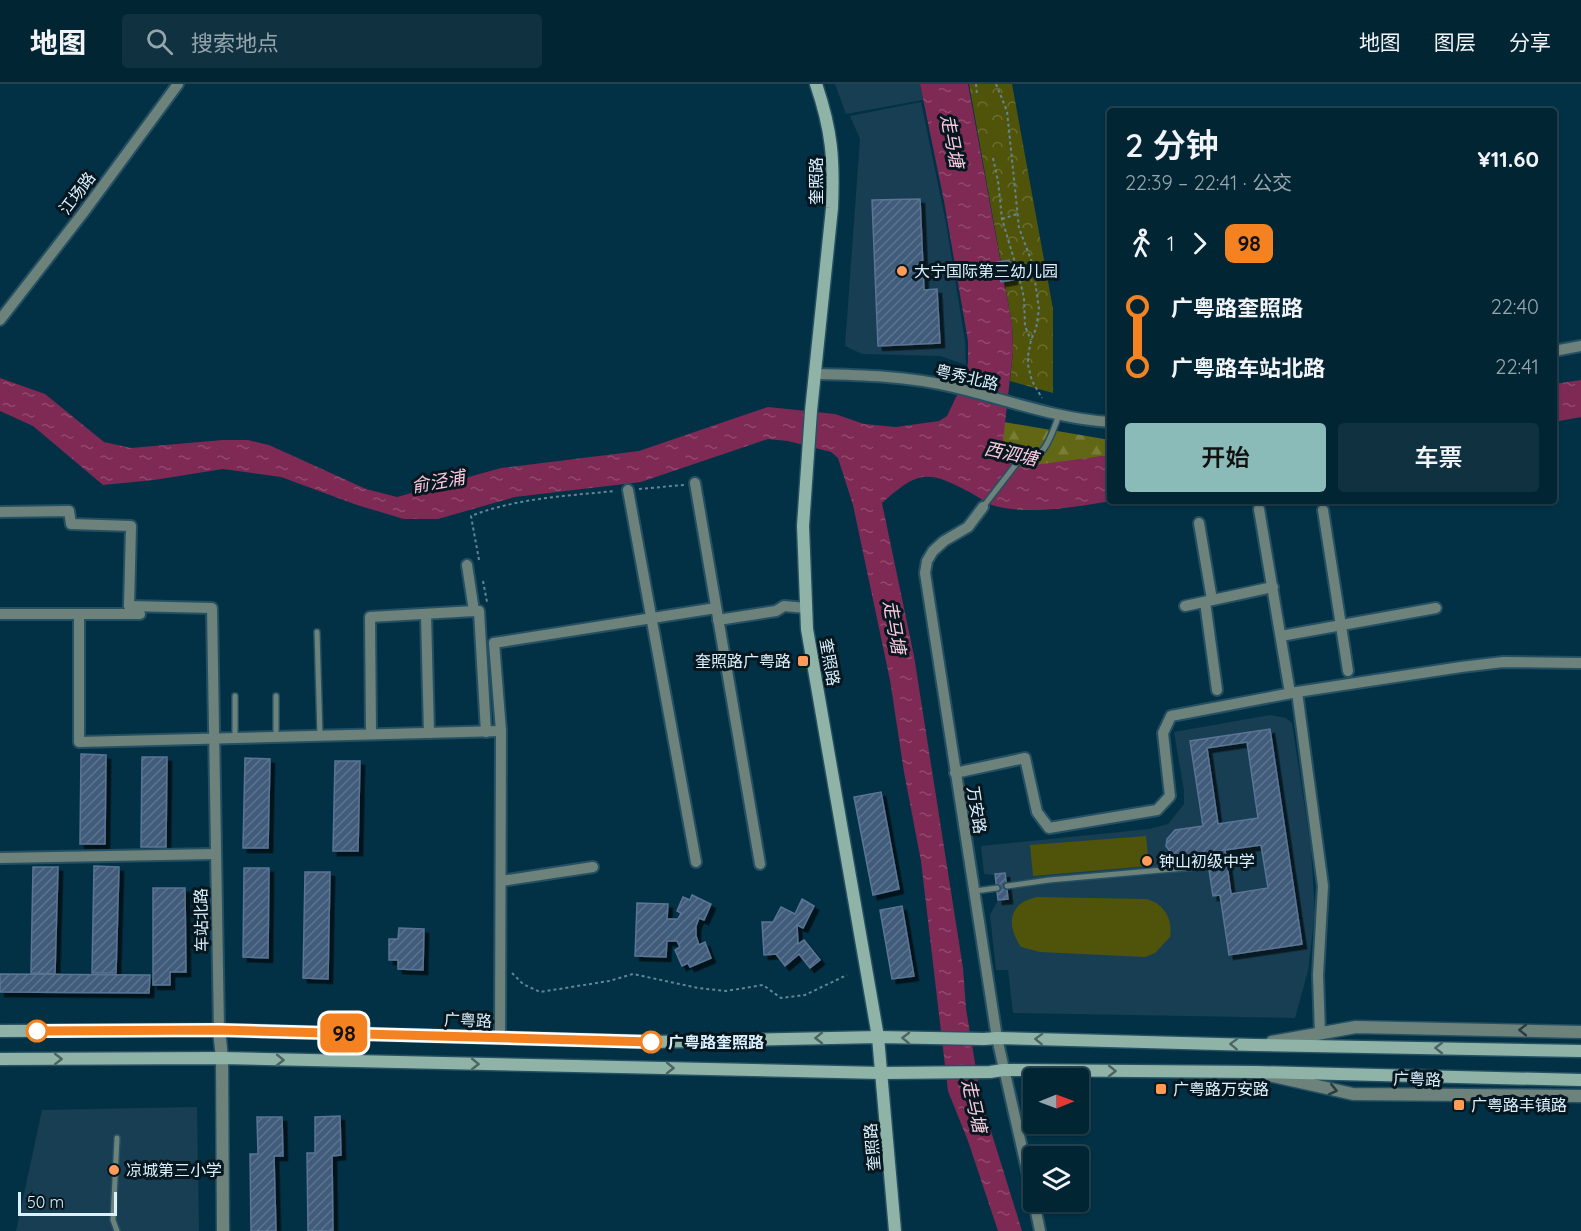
<!DOCTYPE html>
<html lang="zh">
<meta charset="utf-8">
<style>
:root{--surface:#022534;--page:#103140;--text:#f1f3f6;--muted:#96a5ac;--line:#23424f;--accent:#8bbbb9}
body{margin:0;font-family:Quicksand,"Noto Sans SC",sans-serif;background:var(--page);color:var(--text);height:100vh;display:flex;flex-direction:column;font-size:22px;white-space:nowrap}
*{box-sizing:border-box;margin:0}
p{font-size:20px;color:var(--muted)}
.icon{flex:none;width:33px;height:33px;fill:none;stroke:currentColor;stroke-width:2;stroke-linecap:round;stroke-linejoin:round}
.map{position:relative;flex:1;overflow:hidden}
.sheet{position:absolute;left:1107px;top:24px;width:450px;height:396px;display:flex;flex-direction:column;background:var(--surface);border-radius:6px;box-shadow:0 2px 4px #0004,0 0 0 2px var(--line)}
.sheet>*{flex:none}
.badge{padding:0 12px;border-radius:9px;font-size:21px;line-height:39px}
.needle{width:39px;rotate:89deg}
.tools{position:absolute;left:1023px;top:984px;display:grid;gap:12px}
.tools a{display:grid;place-items:center;width:66px;height:66px;border-radius:6px;background:var(--surface);box-shadow:0 2px 4px #0004,0 0 0 2px var(--line);font-size:30px}
.scale{position:absolute;left:18px;bottom:15px;width:99px;box-sizing:border-box;padding-left:6px;border:3px solid #dbf1fe;border-top:0;font-size:16px;line-height:21px;white-space:nowrap;color:#dbf1fe;-webkit-text-stroke:4px #061720;paint-order:stroke}
.map>.badge{position:absolute;translate:-50% -50%;box-shadow:0 0 0 3px #fff}
.legs{display:flex;align-items:center;gap:9px;height:66px;padding:0 18px;font-size:20px}
.legs p{margin-inline-start:auto}
.headline{display:flex;align-items:center;justify-content:space-between;height:102px;padding:0 18px}
h1{font-size:33px;font-weight:600;line-height:45px}
.primary-button{display:flex;gap:12px;margin-top:auto;padding:12px 18px}
.primary-button a{flex:1;height:69px;border-radius:6px;background:var(--accent);color:#111;font-size:24px;font-weight:600;line-height:69px;text-align:center}
.primary-button a+a{background:var(--page);color:var(--text)}
ul{padding:0 18px;list-style:none}
li{display:flex;align-items:center;gap:21px;height:60px;font-size:22px}
li i{display:grid;place-items:center;width:9px;height:100%;margin:0 8px;background:currentColor}
li i::after{content:'';width:15px;height:15px;margin:-8px;border:4px solid;border-radius:50%;background:var(--surface)}
li p{margin-inline-start:auto}
li:first-child i{background:linear-gradient(#0000 50%,currentColor 0)}
li:last-child i{background:linear-gradient(currentColor 50%,#0000 0)}
header{display:flex;align-items:center;gap:36px;box-sizing:border-box;height:84px;padding:0 30px;background:var(--surface);border-bottom:2px solid var(--line)}
header strong{font-size:28px}
nav{display:flex;gap:33px;margin-inline-start:auto;font-size:21px}
.search{width:420px;height:54px;background:var(--page);display:flex;align-items:center;gap:15px;box-sizing:border-box;padding:0 21px;border-radius:6px;color:var(--muted);font-size:22px}
.map>svg:first-child{display:block}
</style>
<header>
<strong>地图</strong>
<div class="search"><svg class="icon" aria-label="search" viewBox="0 0 24 24"><circle cx="10" cy="10" r="6"/><path d="M15 15l6 6"/></svg>搜索地点</div>
<nav><a>地图</a><a>图层</a><a>分享</a></nav>
</header>
<div class="map">
<svg width="1581" height="1147" viewBox="0 0 1581 1147">
<defs>
<pattern id="forest-firs" width="22" height="20" patternUnits="userSpaceOnUse" patternTransform="scale(1.5)"><rect width="22" height="20" fill="#626715"/><path d="M5 1l3.5 6h-7zM16 11l3.5 6h-7z" fill="#787d38"/></pattern>
<pattern id="park-crowns" width="20" height="18" patternUnits="userSpaceOnUse" patternTransform="scale(1.5)"><rect width="20" height="18" fill="#50540a"/><path d="M2 6a3 3 0 1 1 6 0M12 15a3 3 0 1 1 6 0" fill="none" stroke="#696d2f"/></pattern>
<pattern id="water-ripples" width="26" height="14" patternUnits="userSpaceOnUse" patternTransform="scale(1.5)"><rect width="26" height="14" fill="#7f2a54"/><path d="M2 4q2-2 4 0t4 0M15 11q2-2 4 0t4 0" fill="none" stroke="#91496e"/></pattern>
<pattern id="building-hatch" width="6" height="6" patternUnits="userSpaceOnUse" patternTransform="scale(1.5)"><rect width="6" height="6" fill="#415b7a"/><path d="M-1 1l2-2M0 6l6-6M5 7l2-2" fill="none" stroke="#5c738e"/></pattern>
<filter id="shadow"><feDropShadow dx="4.5" dy="4.5" stdDeviation="0" flood-color="#0009"/></filter>
</defs>
<rect width="100%" height="100%" fill="#023145"/>
<g fill="#173e52">
<polygon points="835,0 920,0 923,16 846,30"/>
<polygon points="921,18 946,139 965,257 966,281 940,272 862,270 845,262 860,55 850,32"/>
<polygon points="1270,631 1286,634 1292,639 1311,764 1315,828 1308,887 1295,934 1013,929 1008,886 996,886 990,831 998,816 995,791 984,790 981,762 1149,745 1168,740 1184,720 1184,707 1174,648"/>
<polygon points="197,1023 199,1147 16,1147 42,1026"/>
</g>
<g fill="#50540a">
<polygon points="1146,752 1149,782 1033,792 1030,761"/>
<path d="M 1037,813 L 1147,815 C 1164,820 1173,835 1170,853 L 1155,869 L 1145,873 L 1040,868 L 1021,863 C 1006,841 1008,819 1037,813 Z"/>
</g>
<path fill="url(#forest-firs)" d="M 1004,338 L 1110,356 L 1110,371 L 1029,384 C 1003,383 1001,358 1004,338 Z"/>
<polygon fill="url(#park-crowns)" points="969,0 1012,0 1053,225 1053,309 1010,297 1013,267 1012,240"/>
<g fill="url(#water-ripples)">
<path d="M 920,0 L 968,0 L 1012,240 L 1013,267 L 1003,357 L 1005,367 L 1011,377 L 1019,383 L 1110,371 L 1110,417 C 1077,423 1028,431 995,422 C 987,420 979,413 971,409 C 928,386 919,386 882,419 L 914,572 L 963,884 L 966,925 L 981,1015 L 1022,1147 L 998,1147 L 968,1057 L 948,1007 L 921,777 L 904,688 L 890,596 L 853,421 L 838,374 L 831,368 L 788,357 L 768,355 L 641,398 L 515,413 L 438,435 L 404,435 L 357,421 L 281,393 L 223,385 L 154,396 L 103,401 L 33,342 L 0,327 L 0,294 L 45,310 L 104,358 L 131,364 L 223,356 L 248,356 L 269,361 L 366,405 L 397,413 L 501,384 L 639,367 L 768,323 L 835,330 L 864,340 L 896,343 L 939,337 L 947,332 L 966,292 L 968,278 L 968,257 L 944,117 Z"/>
<polygon points="1581,296 1581,333 1554,338 1554,300"/>
</g>
<g fill="url(#building-hatch)" stroke="#5a7595" stroke-width="1.5" fill-rule="evenodd" filter="url(#shadow)">
<polygon points="920,115 924,206 937,205 940,259 878,262 872,116"/>
<polygon points="1009,176 1013,196 1001,198 997,178"/>
<path d="M 1270,645 L 1302,860 L 1229,871 L 1220,811 L 1213,812 L 1207,773 L 1181,776 L 1175,774 L 1166,762 L 1167,755 L 1175,746 L 1203,742 L 1190,657 ZM 1247,658 L 1258,734 L 1218,740 L 1207,664 ZM 1261,761 L 1268,804 L 1231,810 L 1225,766 Z"/>
<polygon points="81,670 106,671 105,760 80,760"/>
<polygon points="142,673 167,673 166,763 141,763"/>
<polygon points="245,674 270,675 268,764 243,764"/>
<polygon points="335,677 360,677 358,767 333,767"/>
<polygon points="881,708 899,805 873,811 854,713"/>
<polygon points="94,782 119,783 116,889 92,889"/>
<polygon points="33,783 58,783 55,890 31,889"/>
<polygon points="244,784 269,784 268,874 243,873"/>
<polygon points="305,788 330,788 328,895 303,894"/>
<polygon points="1005,789 1008,815 998,816 995,790"/>
<polygon points="153,804 185,804 186,888 170,888 170,901 153,901"/>
<polygon points="692,811 711,820 704,836 699,834 696,842 696,852 699,861 705,858 711,874 690,883 688,879 682,882 675,866 680,863 677,857 667,857 666,873 635,872 637,819 668,820 667,835 678,835 681,829 677,827 683,813 690,816"/>
<polygon points="802,815 814,822 803,844 797,841 798,860 804,856 820,876 810,884 799,870 785,882 776,870 764,871 762,838 773,838 781,823 795,830"/>
<polygon points="902,822 914,892 892,895 880,826"/>
<polygon points="399,844 424,845 423,886 398,885 398,876 389,876 389,855 398,855"/>
<polygon points="0,890 150,891 149,909 0,908"/>
<polygon points="340,1032 341,1071 332,1072 333,1147 308,1147 307,1069 315,1069 315,1033"/>
<polygon points="257,1033 282,1033 283,1072 274,1072 276,1147 251,1147 250,1070 258,1070"/>
</g>
<g fill="none" stroke-linecap="round" stroke-linejoin="round">
<g stroke="#255063" stroke-width="8">
<g id="service">
<path d="M 983,423 L 1020,375 C 1045,380 1052,348 1059,331"/>
<polyline points="317,548 320,652"/>
<polyline points="235,612 235,655"/>
<polyline points="276,653 276,612"/>
<polyline points="1007,802 1049,796 1196,783"/>
<polyline points="975,807 997,804"/>
<polyline points="117,1054 113,1136 117,1147"/>
</g>
</g>
<g stroke="#255063" stroke-width="14">
<g id="minor">
<polyline points="0,236 83,129 178,0"/>
<polyline points="1554,267 1581,262"/>
<path d="M 815,290 C 860,291 908,292 953,303 C 1005,315 1056,335 1110,338"/>
<polyline points="695,399 760,780"/>
<polyline points="628,406 696,778"/>
<polyline points="983,423 968,443 944,457 933,467 927,477 925,489 997,954 1034,1117"/>
<polyline points="1259,425 1290,609"/>
<polyline points="1323,426 1348,587"/>
<polyline points="0,428 69,427 71,440 131,442 129,522 212,524 219,946"/>
<polyline points="1199,439 1212,516"/>
<polyline points="467,481 474,527"/>
<polyline points="1205,518 1217,606"/>
<polyline points="1185,522 1273,503"/>
<polyline points="0,530 140,530"/>
<polyline points="79,530 79,658 501,647"/>
<polyline points="426,531 429,649"/>
<polyline points="718,536 776,527 784,522 806,524"/>
<polyline points="1281,552 1436,524"/>
<polyline points="1297,608 1323,802 1318,891 1320,950"/>
<polyline points="371,650 370,533 474,527 479,527 486,648"/>
<polyline points="955,689 1025,674 1037,728 1049,744 1157,726 1170,712 1163,649 1171,632 1297,608 1461,583 1503,578 1581,579"/>
<polyline points="0,774 216,770"/>
<polyline points="501,797 593,783"/>
<polyline points="500,954 501,647 494,559 716,524"/>
<polyline points="1034,1118 1040,1147"/>
</g>
</g>
<g stroke="#255063" stroke-width="15">
<g id="tertiary">
<polyline points="219,946 222,974 223,1147"/>
<polyline points="1272,958 1356,943 1581,948"/>
<polyline points="1269,991 1353,1010 1581,1012"/>
</g>
</g>
<g stroke="#255063" stroke-width="15">
<g id="secondary">
<path d="M 816,0 C 832,47 834,75 832,124 L 811,327 L 803,442 L 807,545 L 878,953 L 895,1147"/>
<polyline points="0,947 219,946 651,958 878,953 984,955 997,954 1255,961 1581,967"/>
<polyline points="0,975 222,974 881,989 990,988 1003,986 1256,988 1581,996"/>
</g>
</g>
<g stroke="#628697" stroke-width="2" stroke-dasharray="3 3" stroke-linecap="butt">
<polyline points="976,0 977,11"/>
<polyline points="996,0 1007,27 1019,144 1033,181 1036,204 1039,225 1036,245 1031,256 1028,272 1028,281 1032,297 1042,314"/>
<polyline points="993,74 998,97 1002,135 1019,192 1024,214 1025,242 1031,256"/>
<polyline points="1002,135 1017,130"/>
<polyline points="639,405 684,401"/>
<path d="M 479,476 L 471,432 C 517,414 566,412 615,407"/>
<polyline points="483,497 487,518"/>
<polyline points="512,889 523,900 540,908 609,897 633,890 698,904 726,907 763,901 781,914 805,911 847,891"/>
</g>
<use href="#service" stroke="#6d827b" stroke-width="5"/>
<use href="#minor" stroke="#6d827b" stroke-width="10"/>
<use href="#tertiary" stroke="#6d827b" stroke-width="12"/>
<use href="#secondary" stroke="#90b3a7" stroke-width="12"/>
</g>
<defs><path id="oneway-chevron" d="M-2-3.5L2.5 0L-2 3.5" fill="none" stroke-width="1.6" stroke-linecap="round" stroke-linejoin="round" transform="scale(1.5)"/></defs>
<g stroke="#2a3c40">
<use href="#oneway-chevron" transform="translate(1523 946) rotate(-179)"/>
<use href="#oneway-chevron" transform="translate(1333 1006) rotate(13)"/>
</g>
<g stroke="#4b6564">
<use href="#oneway-chevron" transform="translate(819 954) rotate(179)"/>
<use href="#oneway-chevron" transform="translate(906 954) rotate(-179)"/>
<use href="#oneway-chevron" transform="translate(1039 955) rotate(-178)"/>
<use href="#oneway-chevron" transform="translate(1234 960) rotate(-178)"/>
<use href="#oneway-chevron" transform="translate(1439 964) rotate(-179)"/>
<use href="#oneway-chevron" transform="translate(58 975)"/>
<use href="#oneway-chevron" transform="translate(280 976) rotate(1)"/>
<use href="#oneway-chevron" transform="translate(475 980) rotate(1)"/>
<use href="#oneway-chevron" transform="translate(670 984) rotate(1)"/>
<use href="#oneway-chevron" transform="translate(1112 987) rotate(1)"/>
</g>
<g fill="none" stroke-linecap="round" stroke-linejoin="round">
<g stroke="#fff" stroke-width="14">
<polyline id="line-1" points="37,947 219,946 651,958"/>
</g>
<use href="#line-1" stroke="#f58220" stroke-width="9"/>
</g>
<g fill="#fe9b58" stroke="#061720" stroke-width="2">
<circle cx="902" cy="187" r="6"/>
<rect x="797" y="571" width="12" height="12" rx="3"/>
<circle cx="1147" cy="777" r="6"/>
<rect x="1155" y="999" width="12" height="12" rx="3"/>
<rect x="1453" y="1015" width="12" height="12" rx="3"/>
<circle cx="114" cy="1086" r="6"/>
</g>
<g fill="#fff" stroke="#f58220" stroke-width="3">
<circle cx="37" cy="947" r="10"/>
<circle cx="651" cy="958" r="10"/>
</g>
<g text-anchor="middle" stroke-width="6" stroke-linejoin="round" paint-order="stroke">
<g font-size="16" fill="#dbf1fe" stroke="#061720">
<text transform="translate(816 97) rotate(-90)" y="6">奎照路</text>
<text transform="translate(77 109) rotate(-53)" y="6">江场路</text>
<text transform="translate(967 293) rotate(13)" y="6">粤秀北路</text>
<text transform="translate(830 578) rotate(80)" y="6">奎照路</text>
<text transform="translate(977 726) rotate(81)" y="6">万安路</text>
<text transform="translate(201 836) rotate(-91)" y="6">车站北路</text>
<text transform="translate(468 936) rotate(2)" y="6">广粤路</text>
<text transform="translate(1417 995) rotate(1)" y="6">广粤路</text>
<text transform="translate(872 1063) rotate(-95)" y="6">奎照路</text>
</g>
<g font-size="16" fill="#dbf1fe" stroke="#061720" text-anchor="start">
<text x="914" y="193">大宁国际第三幼儿园</text>
<text x="791" y="583" text-anchor="end">奎照路广粤路</text>
<text x="1159" y="783">钟山初级中学</text>
<text x="1173" y="1011">广粤路万安路</text>
<text x="1471" y="1027">广粤路丰镇路</text>
<text x="126" y="1092">凉城第三小学</text>
</g>
<g font-size="16" font-weight="bold" fill="#dbf1fe" stroke="#061720" text-anchor="start">
<text x="668" y="964">广粤路奎照路</text>
</g>
<g font-size="18" font-style="italic" fill="#fdcade" stroke="#061720">
<text transform="translate(952 57) rotate(79)" y="6">走马塘</text>
<text transform="translate(1011 370) rotate(12)" y="6">西泗塘</text>
<text transform="translate(438 398) rotate(-10)" y="6">俞泾浦</text>
<text transform="translate(894 543) rotate(80)" y="6">走马塘</text>
<text transform="translate(974 1022) rotate(77)" y="6">走马塘</text>
</g>
</g>
</svg>
<div class="tools">
<a><svg class="needle" viewBox="-14 -14 28 28"><path d="M0-13l5 13h-10z" fill="#e53935"/><path d="M0 13l5-13h-10z" fill="#96a5ac"/></svg></a>
<a><svg class="icon" aria-label="layers" viewBox="0 0 24 24"><path d="M12 4l9 5-9 5-9-5zM3 14l9 5 9-5"/></svg></a>
</div>
<div class="scale">50 m</div>
<b class="badge" style="left:344px;top:949px;background:#f58220;color:#111">98</b>
<section class="sheet">
<div class="headline"><div><h1>2 分钟</h1><p>22:39 – 22:41 · 公交</p></div><b>¥11.60</b></div>
<div class="legs"><svg class="icon" aria-label="walk" viewBox="0 0 24 24"><circle cx="13" cy="4" r="2"/><path d="M13 8l-2 6 4 7M11 14l-3 7M7 12l3-4h3l4 4"/></svg>1<svg class="icon" aria-label="forward" viewBox="0 0 24 24"><path d="M9 5l7 7-7 7"/></svg><b class="badge" style="background:#f58220;color:#111">98</b></div>
<ul>
<li><i style="color:#f58220"></i><b>广粤路奎照路</b><p>22:40</p></li>
<li><i style="color:#f58220"></i><b>广粤路车站北路</b><p>22:41</p></li>
</ul>
<div class="primary-button"><a>开始</a><a>车票</a></div>
</section>
</div>
